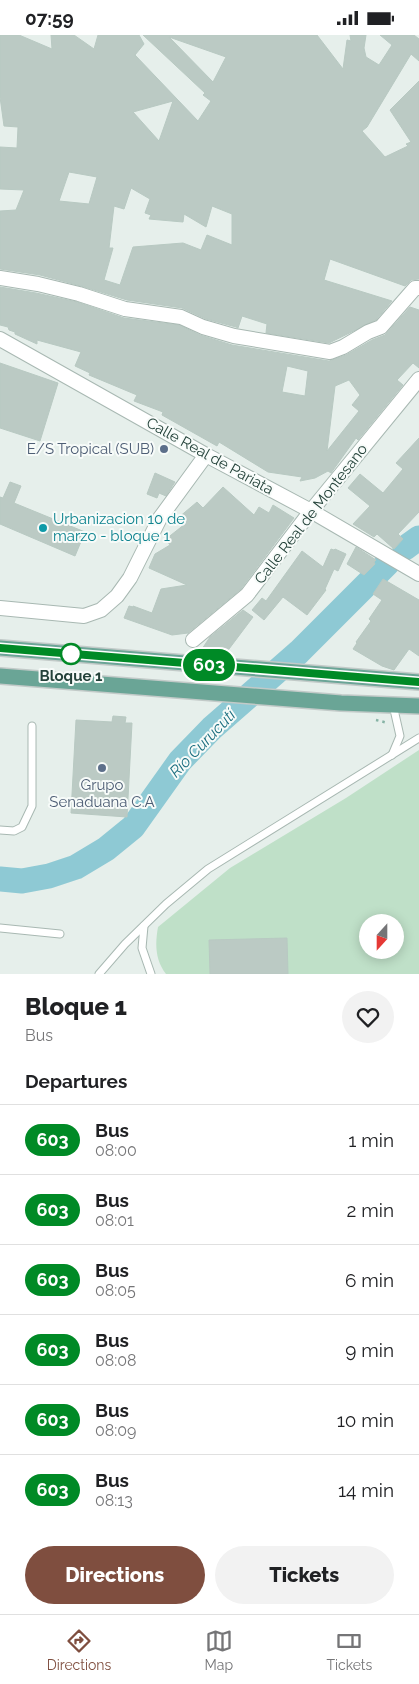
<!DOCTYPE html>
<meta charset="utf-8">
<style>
:root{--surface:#fff;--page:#f2f2f2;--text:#202124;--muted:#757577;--line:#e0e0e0;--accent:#7f4e3f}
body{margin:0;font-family:Raleway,sans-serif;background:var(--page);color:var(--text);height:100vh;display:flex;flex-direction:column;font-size:19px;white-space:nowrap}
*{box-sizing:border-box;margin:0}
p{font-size:16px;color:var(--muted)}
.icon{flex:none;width:28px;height:28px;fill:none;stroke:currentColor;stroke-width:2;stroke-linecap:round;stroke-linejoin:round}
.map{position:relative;height:939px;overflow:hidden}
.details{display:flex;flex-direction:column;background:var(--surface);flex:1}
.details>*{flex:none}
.badge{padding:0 10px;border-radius:16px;font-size:18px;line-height:32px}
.needle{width:32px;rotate:201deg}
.buttons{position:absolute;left:359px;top:879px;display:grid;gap:10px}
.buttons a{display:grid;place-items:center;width:45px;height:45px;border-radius:50%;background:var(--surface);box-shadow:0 2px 12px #0003;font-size:25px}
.map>.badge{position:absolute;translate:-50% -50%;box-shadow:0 0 0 2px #fff}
h2{padding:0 25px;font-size:19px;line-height:45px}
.round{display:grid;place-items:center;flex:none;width:52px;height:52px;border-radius:26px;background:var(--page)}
.overview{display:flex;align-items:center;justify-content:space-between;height:85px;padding:0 25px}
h1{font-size:24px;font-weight:800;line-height:38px}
.action{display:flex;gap:10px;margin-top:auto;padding:10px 25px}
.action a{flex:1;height:58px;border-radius:30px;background:var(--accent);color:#fff;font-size:20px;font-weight:800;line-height:58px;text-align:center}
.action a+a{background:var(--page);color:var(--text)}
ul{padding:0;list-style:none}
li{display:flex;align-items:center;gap:15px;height:70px;padding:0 25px;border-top:1px solid var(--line)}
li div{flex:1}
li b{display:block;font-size:19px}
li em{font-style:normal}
li .badge{min-width:55px;font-weight:700;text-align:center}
.status{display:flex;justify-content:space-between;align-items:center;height:35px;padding:0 25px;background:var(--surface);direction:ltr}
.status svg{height:14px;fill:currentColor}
.dock{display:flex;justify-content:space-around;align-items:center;height:70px;border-top:1px solid var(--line);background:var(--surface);font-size:14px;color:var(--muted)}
.dock a{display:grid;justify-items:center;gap:2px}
.dock .current{color:var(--accent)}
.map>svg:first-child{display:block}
</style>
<div class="status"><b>07:59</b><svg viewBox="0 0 49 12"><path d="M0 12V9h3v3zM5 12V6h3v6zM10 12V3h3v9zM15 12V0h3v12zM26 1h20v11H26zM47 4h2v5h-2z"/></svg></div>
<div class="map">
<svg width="419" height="939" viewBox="0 0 419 939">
<rect width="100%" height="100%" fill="#e6efeb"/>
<path fill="#bfe0c8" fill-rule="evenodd" d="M 419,715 L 419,939 L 166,939 C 155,925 155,909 158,892 L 230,833 L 346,763 ZM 368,888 L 395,888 L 395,915 L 368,915 Z"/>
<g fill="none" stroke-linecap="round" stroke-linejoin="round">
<g stroke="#8ec9d4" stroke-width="25">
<polyline points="405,513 419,503"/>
<polyline points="0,844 22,846 49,841 76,832 106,814 133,792 180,726 212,693 299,617 387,529"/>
</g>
</g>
<g fill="#bbcac4" stroke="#b8c9c2" fill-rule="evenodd">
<path d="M 0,0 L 19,0 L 52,14 L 51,0 L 74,0 L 94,14 L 98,0 L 139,0 L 144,9 L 135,20 L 198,86 L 211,66 L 203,60 L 205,58 L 143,0 L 317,0 L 343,34 L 347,5 L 351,6 L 350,0 L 366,0 L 364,13 L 366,22 L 379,30 L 392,10 L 380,0 L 414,0 L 419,4 L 419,26 L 411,19 L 367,92 L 362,96 L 385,122 L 408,111 L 406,109 L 411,107 L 390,75 L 419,46 L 419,244 L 411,245 L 405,251 L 330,224 L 324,245 L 392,266 L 376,285 L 329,308 L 266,298 L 267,289 L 242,281 L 238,293 L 236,292 L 206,284 L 182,273 L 127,265 L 81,251 L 40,240 L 0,234 L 0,176 L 16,175 L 24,155 L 0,154 L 0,112 L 17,113 L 18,92 L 4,91 L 0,62 ZM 169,2 L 226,22 L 213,47 ZM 173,66 L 165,89 L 159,106 L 133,77 ZM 69,137 L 97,142 L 89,169 L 59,166 ZM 131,153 L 150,164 L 145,178 L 151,180 L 149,184 L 183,187 L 184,179 L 206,192 L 212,171 L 232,179 L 232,210 L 207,200 L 201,215 L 183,208 L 133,212 L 120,250 L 104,245 L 113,213 L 109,213 L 114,171 L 124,174 Z"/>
<path d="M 0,252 L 36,258 L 77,267 L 124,283 L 179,290 L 200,300 L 232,310 L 329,326 L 346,320 L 372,305 L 385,300 L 410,272 L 419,275 L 419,333 L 413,328 L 397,345 L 403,350 L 358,405 L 356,403 L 331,438 L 328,436 L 315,443 L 300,446 L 302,442 L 268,437 L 219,407 L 217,411 L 162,380 L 163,377 L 134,366 L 137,360 L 89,340 L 90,338 L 75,331 L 81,317 L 37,305 L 37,309 L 15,299 L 15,297 L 9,295 L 8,292 L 0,290 ZM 287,331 L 308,336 L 305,361 L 282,357 ZM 349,345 L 360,360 L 352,370 L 359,376 L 327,416 L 335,351 Z"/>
<polygon points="0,328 58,348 40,406 0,393"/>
<polygon points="419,403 419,477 398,499 403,504 394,514 377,499 374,502 353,489 370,471 348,453 360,439 383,458 403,434 396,428"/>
<polygon points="155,438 175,447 166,461 159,458 157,463 147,459"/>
<polygon points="10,447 21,451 14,468 85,497 75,521 0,489 0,462 3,463"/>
<polygon points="223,452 254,480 259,472 269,478 273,470 294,483 241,554 188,598 172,600 124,583 129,571 133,572 133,571 152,578 161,554 187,550 149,533 155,519 170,510 166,504 185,489 178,483 197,467 203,473"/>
<polygon points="356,512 376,525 374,527 375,529 364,540 347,529"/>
<polygon points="331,514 334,515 335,514 346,519 338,536 334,534 325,554 326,555 307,580 283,562 264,585 252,575 262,563 266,566 302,516 323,532"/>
<polygon points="383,544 419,565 419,621 409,614 394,635 382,631 353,614 357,608 356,607 371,586 369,584 382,565 373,559"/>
<polygon points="243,575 253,582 223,622 204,620 200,617 210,602"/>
<polygon points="113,681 126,682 125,688 132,688 127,782 71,778 76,685 112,687"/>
<polygon points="287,903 288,939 210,939 209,905"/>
</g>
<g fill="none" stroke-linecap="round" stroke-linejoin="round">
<g stroke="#a8b8b2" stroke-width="9">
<g id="lane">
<polyline points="392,720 400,701 393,670"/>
<polyline points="0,795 14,796 22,792 32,771 32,691"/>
<polyline points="144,891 142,913 151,939"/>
<polyline points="0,893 60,899"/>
<polyline points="99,939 125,909 166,869 208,834 419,703"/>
</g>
</g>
<g stroke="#a8b8b2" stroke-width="16">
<g id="street">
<polyline points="0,243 38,249 79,259 125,274 181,282 203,292 234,301 330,317 343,312 368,297 381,292 415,253 419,253"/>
<polyline points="0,304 206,420 311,476 419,539"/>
<polyline points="0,573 84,581 101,575 117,561 130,543 160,483 206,420"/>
<polyline points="193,605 247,560 311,476 419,344"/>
</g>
</g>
<g stroke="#c2cac8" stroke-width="18">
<g id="primary">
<polyline points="0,613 419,647"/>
<polyline points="0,641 341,668 419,671"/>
</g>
</g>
<polyline stroke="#86b3a5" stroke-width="2.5" stroke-dasharray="2.5 4" stroke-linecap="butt" points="376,685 388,688"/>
<use href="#lane" stroke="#fff" stroke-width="7"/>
<use href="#street" stroke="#fff" stroke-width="14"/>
<use href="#primary" stroke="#6aa596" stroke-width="15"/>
</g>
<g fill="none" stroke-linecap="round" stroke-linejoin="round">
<g stroke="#fff" stroke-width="11">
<polyline id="line" points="0,613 419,647"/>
</g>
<use href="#line" stroke="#008a26" stroke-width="8"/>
</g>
<g fill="#5c6f8a" stroke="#f7fbf9" stroke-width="2">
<circle cx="164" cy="414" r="5"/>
<circle cx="102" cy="733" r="5"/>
</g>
<circle fill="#0f9aa8" stroke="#f7fbf9" stroke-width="2" cx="43" cy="493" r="5"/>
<circle fill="#fff" stroke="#008a26" stroke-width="2.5" cx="71" cy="619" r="10"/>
<g text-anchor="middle" stroke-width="4" stroke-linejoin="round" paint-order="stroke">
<g font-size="15" fill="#4e5e75" stroke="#f7fbf9" text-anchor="end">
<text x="154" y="419">E/S Tropical (SUB)</text>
<text x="102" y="755" text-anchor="middle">Grupo<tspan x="102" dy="17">Senaduana C.A</tspan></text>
</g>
<g font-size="15" fill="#24423a" stroke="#f7fbf9">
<text transform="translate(210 421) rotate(29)" y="5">Calle Real de Pariata</text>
<text transform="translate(311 479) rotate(-52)" y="5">Calle Real de Montesano</text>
</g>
<g font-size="15" fill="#0d838f" stroke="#f7fbf9" text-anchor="start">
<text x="53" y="489">Urbanizacion 10 de<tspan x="53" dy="17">marzo - bloque 1</tspan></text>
</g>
<g font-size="15" font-weight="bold" fill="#24423a" stroke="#f7fbf9">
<text x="71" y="646">Bloque 1</text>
</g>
<g font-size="16" font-style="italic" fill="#1c6f80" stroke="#f7fbf9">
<text transform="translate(202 708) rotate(-46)" y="6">Río Curucutí</text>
</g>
</g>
</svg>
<div class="buttons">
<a><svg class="needle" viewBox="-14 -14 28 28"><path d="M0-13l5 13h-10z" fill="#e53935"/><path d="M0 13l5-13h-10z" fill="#757577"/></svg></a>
</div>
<b class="badge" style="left:209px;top:630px;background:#008a26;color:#fff">603</b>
</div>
<section class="details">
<div class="overview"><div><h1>Bloque 1</h1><p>Bus</p></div><a class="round"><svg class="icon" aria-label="heart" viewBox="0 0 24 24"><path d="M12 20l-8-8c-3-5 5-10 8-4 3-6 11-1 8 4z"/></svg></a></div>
<h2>Departures</h2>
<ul>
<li><span class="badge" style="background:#008a26;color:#fff">603</span><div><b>Bus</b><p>08:00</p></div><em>1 min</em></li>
<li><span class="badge" style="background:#008a26;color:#fff">603</span><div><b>Bus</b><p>08:01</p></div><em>2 min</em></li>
<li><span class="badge" style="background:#008a26;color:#fff">603</span><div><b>Bus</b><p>08:05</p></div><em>6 min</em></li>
<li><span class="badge" style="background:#008a26;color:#fff">603</span><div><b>Bus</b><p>08:08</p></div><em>9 min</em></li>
<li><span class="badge" style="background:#008a26;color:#fff">603</span><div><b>Bus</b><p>08:09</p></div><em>10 min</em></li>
<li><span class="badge" style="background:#008a26;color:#fff">603</span><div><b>Bus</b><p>08:13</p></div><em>14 min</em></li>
</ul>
<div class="action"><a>Directions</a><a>Tickets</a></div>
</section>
<nav class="dock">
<a class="current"><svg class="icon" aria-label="directions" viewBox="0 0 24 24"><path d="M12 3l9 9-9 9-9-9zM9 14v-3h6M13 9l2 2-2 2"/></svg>Directions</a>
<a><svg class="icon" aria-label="map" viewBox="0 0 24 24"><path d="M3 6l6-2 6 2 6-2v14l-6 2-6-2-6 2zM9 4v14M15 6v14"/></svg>Map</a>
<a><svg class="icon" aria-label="tickets" viewBox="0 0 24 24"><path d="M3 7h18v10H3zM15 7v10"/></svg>Tickets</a>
</nav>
